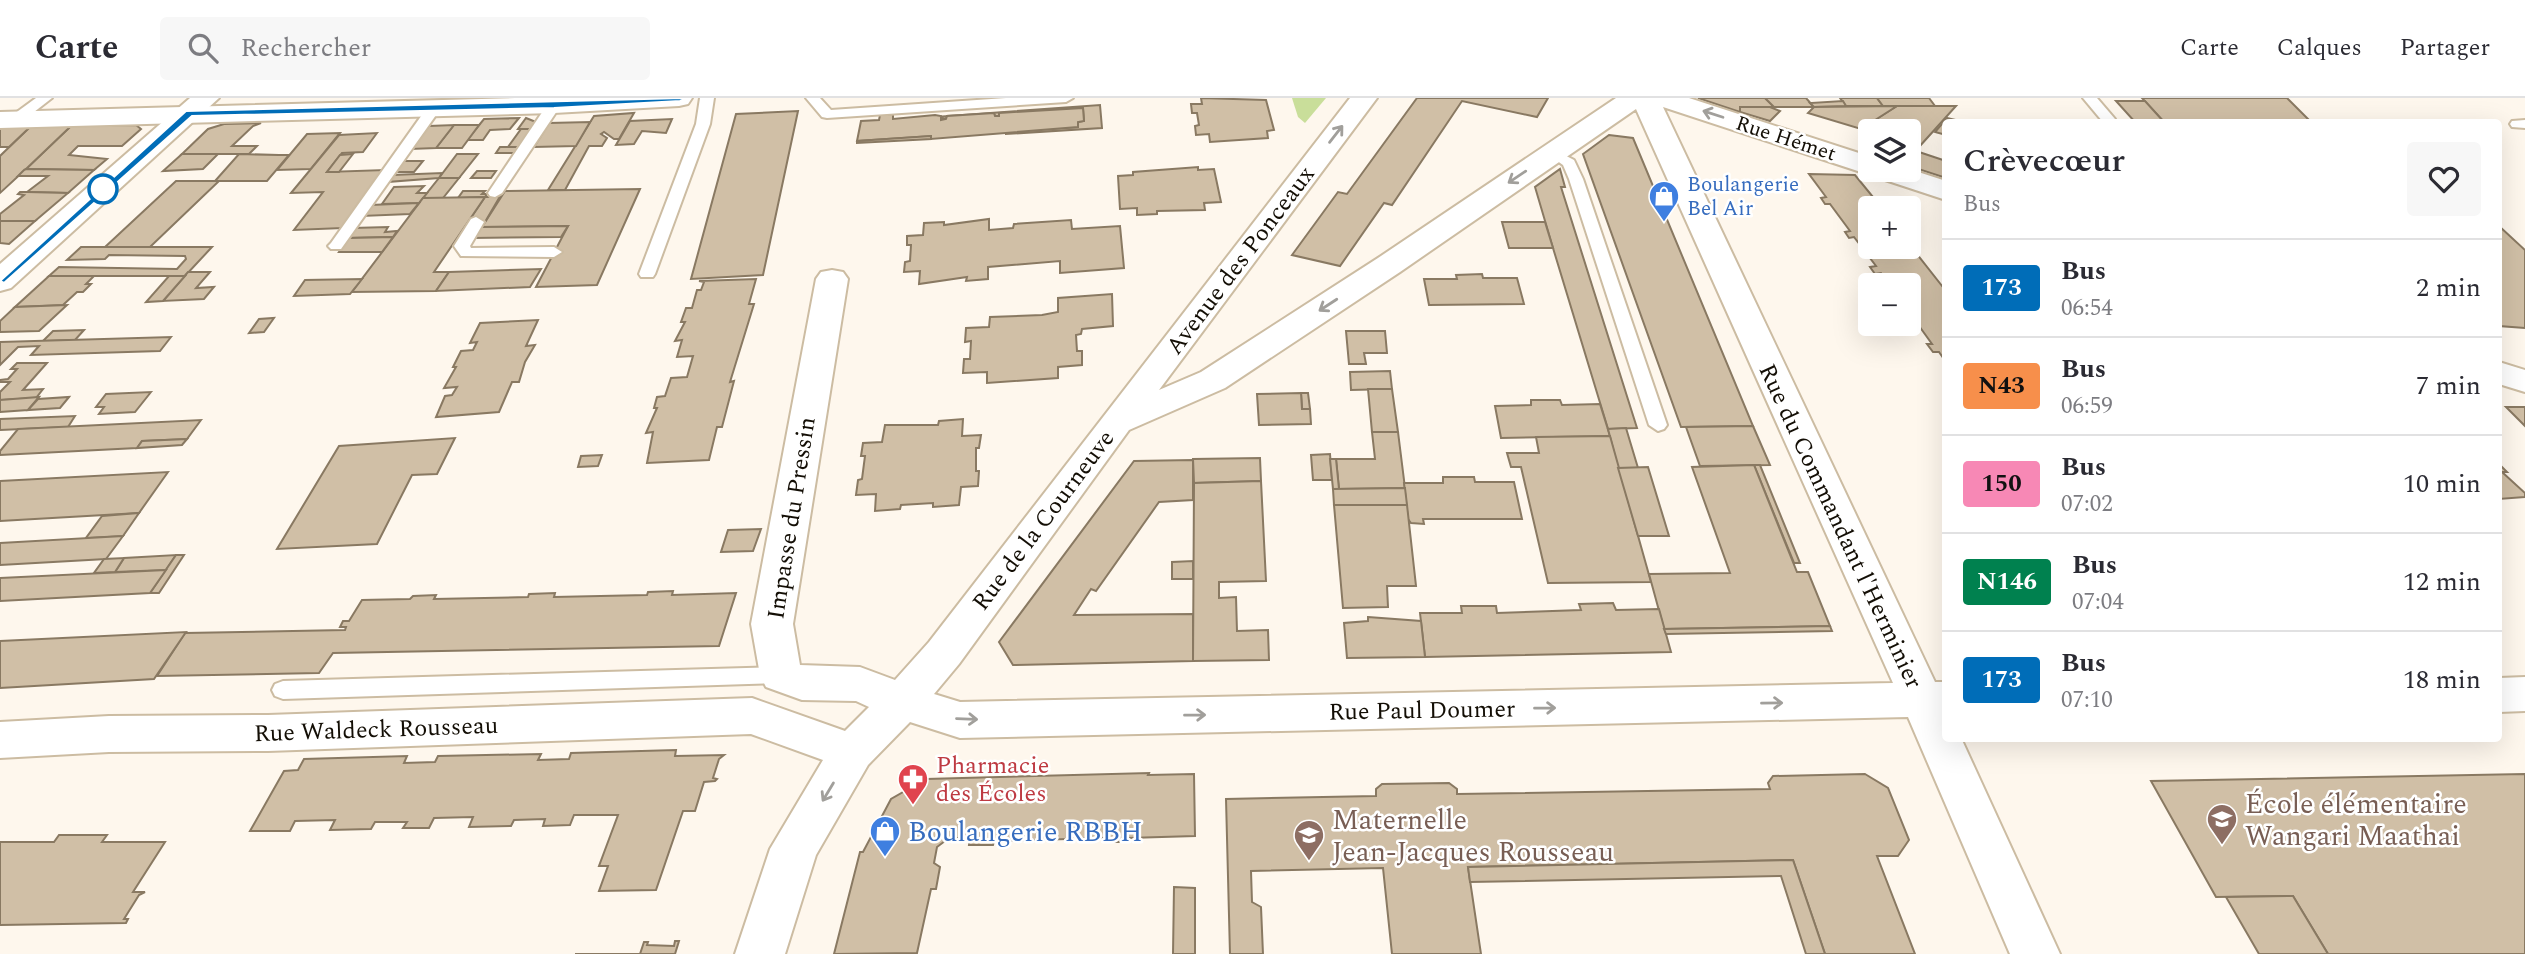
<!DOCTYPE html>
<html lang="fr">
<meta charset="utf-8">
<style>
:root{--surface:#fff;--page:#f7f7f7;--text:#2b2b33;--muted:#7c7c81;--line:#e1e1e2}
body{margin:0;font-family:Spectral,serif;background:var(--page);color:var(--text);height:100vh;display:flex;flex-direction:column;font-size:26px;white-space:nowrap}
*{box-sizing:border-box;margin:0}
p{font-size:23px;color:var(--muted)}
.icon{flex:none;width:38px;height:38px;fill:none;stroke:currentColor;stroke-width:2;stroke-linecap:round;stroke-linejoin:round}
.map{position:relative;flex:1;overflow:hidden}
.drawer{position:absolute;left:1942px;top:21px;width:560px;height:623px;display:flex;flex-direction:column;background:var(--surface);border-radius:7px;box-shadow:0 7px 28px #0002}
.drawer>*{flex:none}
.badge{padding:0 14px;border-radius:5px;font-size:24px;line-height:46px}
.buttons{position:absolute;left:1858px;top:21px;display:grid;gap:14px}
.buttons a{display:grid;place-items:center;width:63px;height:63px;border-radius:7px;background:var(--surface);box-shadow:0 7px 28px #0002;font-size:35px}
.map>.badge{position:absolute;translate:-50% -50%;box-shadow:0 0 0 4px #fff}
.round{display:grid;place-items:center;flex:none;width:74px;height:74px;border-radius:7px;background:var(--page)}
.headline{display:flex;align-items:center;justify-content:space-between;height:119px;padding:0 21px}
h1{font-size:33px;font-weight:600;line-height:52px}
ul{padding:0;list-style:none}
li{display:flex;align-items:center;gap:21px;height:98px;padding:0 21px;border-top:2px solid var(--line)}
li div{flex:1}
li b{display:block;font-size:26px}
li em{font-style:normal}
li .badge{min-width:77px;font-weight:700;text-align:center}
header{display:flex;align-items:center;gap:42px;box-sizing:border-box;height:98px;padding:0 35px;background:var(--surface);border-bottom:2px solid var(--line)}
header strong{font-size:33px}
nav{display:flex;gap:38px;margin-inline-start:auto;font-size:24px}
.search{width:490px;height:63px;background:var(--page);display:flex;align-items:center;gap:18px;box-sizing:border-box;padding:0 24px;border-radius:7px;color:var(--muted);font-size:26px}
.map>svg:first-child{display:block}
</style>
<header>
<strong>Carte</strong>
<div class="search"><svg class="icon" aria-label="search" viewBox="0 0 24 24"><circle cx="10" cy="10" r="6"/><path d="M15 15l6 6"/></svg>Rechercher</div>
<nav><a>Carte</a><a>Calques</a><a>Partager</a></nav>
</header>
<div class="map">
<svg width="2525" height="856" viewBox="0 0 2525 856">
<rect width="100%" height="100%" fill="#fef7ed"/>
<polygon fill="#c9de9a" points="1292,0 1326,0 1305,25 1298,19"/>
<g fill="#d0bfa6" stroke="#897962" stroke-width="2">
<polygon points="1201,0 1266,2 1274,32 1267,33 1268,40 1210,44 1209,36 1196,37 1195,28 1199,27 1197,15 1192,15 1191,6 1202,6"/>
<polygon points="1417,0 1548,0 1537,19 1462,3 1392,107 1384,105 1340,168 1292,157 1338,94 1347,96"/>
<polygon points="1698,0 1765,0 1774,9 1740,9 1740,14"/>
<polygon points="1765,0 1806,0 1814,9 1774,9"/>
<polygon points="1840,0 1877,0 1883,8 1846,8"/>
<polygon points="1877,0 1929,0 1935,8 1883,8"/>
<polygon points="2142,0 2287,0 2311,24 2164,24"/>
<polygon points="1843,3 1846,8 1814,9 1810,5"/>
<polygon points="2116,3 2145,3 2164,24 2135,24"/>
<polygon points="1100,7 1102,30 1006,36 1006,33 1078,29 1078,24 1084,23 1083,10 999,15 999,18 995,18 994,15 947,18 946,21 935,19"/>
<polygon points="1897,8 1956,8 1919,49 1909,46 1909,33 1871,34 1861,31"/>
<polygon points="1897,8 1861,31 1808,15 1814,9"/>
<polygon points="1740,9 1770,9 1780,13 1770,23 1740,14"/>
<polygon points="1083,10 1084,23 1078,24 1078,29 931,41 931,38 857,43 861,23 879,22 880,17 893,16 893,21 935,17 941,18 941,22 946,21 947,18 994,15 995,18 999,18 999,15"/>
<polygon points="798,13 763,177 691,181 736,16"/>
<polygon points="634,15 619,41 614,41 604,34 601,36 607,40 602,48 589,48 565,92 548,92 594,18"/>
<polygon points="519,20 510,31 490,32 483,42 467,42 484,21"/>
<polygon points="526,20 536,24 532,31 518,31"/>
<polygon points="1947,20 1964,24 1946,24 1946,37 1935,34"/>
<polygon points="672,21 666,35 642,33 634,46 616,47 630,23"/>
<polygon points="590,24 576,48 534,49 549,25"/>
<polygon points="261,25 253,28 232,48 257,48 249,56 182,56 208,31 224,26"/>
<polygon points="136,27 141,31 122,48 78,48 69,57 107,61 94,72 26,71 71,28"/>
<polygon points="454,27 479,27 462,50 436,50"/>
<polygon points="454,27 436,50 411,51 429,28"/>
<polygon points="71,28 26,71 0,95 0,58 30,29"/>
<polygon points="30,29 9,49 0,49 0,30"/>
<polygon points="521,31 532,31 519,49 508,49"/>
<polygon points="340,35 311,71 277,72 307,36"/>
<polygon points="377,35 363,54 342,55 327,74 385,72 343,130 294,132 323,94 291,95 339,37"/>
<polygon points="1609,37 1633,40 1753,328 1681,329 1583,56"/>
<polygon points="931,38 931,41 857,45 857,43"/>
<polygon points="500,49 519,49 515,55 496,55"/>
<polygon points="1919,54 1946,63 1946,80 1909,68"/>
<polygon points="182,56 218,56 203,71 163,73"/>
<polygon points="239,56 279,57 289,57 267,83 215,83"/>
<polygon points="353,56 339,74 327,74 340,57"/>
<polygon points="457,56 478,56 459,80 439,80"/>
<polygon points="402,63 423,63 414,74 394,74"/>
<polygon points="1198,69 1198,72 1214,71 1221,104 1204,105 1205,112 1157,113 1157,116 1137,117 1137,110 1120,111 1118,78 1133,77 1133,74"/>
<polygon points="1560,71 1565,89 1561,89 1637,330 1608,331 1553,150 1535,89"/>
<polygon points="24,72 26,71 94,72 68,95 27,94 48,78 18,78"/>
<polygon points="477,73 496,73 491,80 471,80"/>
<polygon points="442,75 439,80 387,84 392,77"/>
<polygon points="1809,76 1855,77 1882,110 1871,110 1871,149 1909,149 1909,146 1946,193 1946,264 1939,254 1933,254 1927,246 1932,246 1909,214 1909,187 1890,187 1881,175 1875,176 1870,169 1876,168 1854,139 1849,140 1845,134 1850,133 1830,106 1825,106 1821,100 1826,99"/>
<polygon points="439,80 459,80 443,100 423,100"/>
<polygon points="176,83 219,83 150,149 105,149"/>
<polygon points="424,88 417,95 427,95 419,105 382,106 394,89"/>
<polygon points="640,91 597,187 536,189 568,128 482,129 505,93"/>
<polygon points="463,93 485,93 482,96 487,96 485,99 458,100"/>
<polygon points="20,94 27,94 68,95 35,123 0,123 0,116 24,97 18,96"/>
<polygon points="502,95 485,124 468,124 485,99 500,99"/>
<polygon points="485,99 434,174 449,174 436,193 352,194 423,100"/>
<polygon points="419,105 410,116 362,118 370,107"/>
<polygon points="989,121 989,132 1013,130 1014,126 1071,122 1072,131 1120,128 1124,170 1060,175 1060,163 988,169 988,181 966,183 967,179 919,186 920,173 904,174 905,164 910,163 911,147 907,147 907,138 923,137 924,125 944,124 944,127"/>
<polygon points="0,123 35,123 9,146 0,145"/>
<polygon points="1502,124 1545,124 1553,150 1509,150"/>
<polygon points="568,128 561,139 472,140 480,129"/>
<polygon points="2499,128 2525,152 2525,230 2499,228"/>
<polygon points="388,129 385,134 397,133 393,139 345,140 352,130"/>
<polygon points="393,139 382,154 339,154 349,140"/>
<polygon points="81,149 212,149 185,178 49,178 59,169 177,171 186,161 185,158 109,157 105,161 67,162"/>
<polygon points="541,171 530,189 436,193 449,174"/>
<polygon points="188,174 210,174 196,190 214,189 204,201 163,203"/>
<polygon points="1482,176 1483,180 1517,180 1524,206 1429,207 1424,181 1457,181 1456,177"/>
<polygon points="49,178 94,178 86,186 91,186 83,194 77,194 63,207 15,209"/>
<polygon points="169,178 185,178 163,203 146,204"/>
<polygon points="362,181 350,196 294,198 305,182"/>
<polygon points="756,181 749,206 754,206 730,284 734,283 722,329 717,329 709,362 647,365 653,334 646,335 657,310 654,310 657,299 665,298 671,280 687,279 693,258 677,259 682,242 675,243 685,224 681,224 686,210 692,210 697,192 701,192 704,184 699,183"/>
<polygon points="1112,196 1113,228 1082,231 1081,236 1076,237 1077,253 1082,253 1082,267 1058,269 1058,280 987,285 987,274 963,275 964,261 970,261 971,243 965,244 966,230 989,229 990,219 1042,217 1058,214 1058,200"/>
<polygon points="67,207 39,233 0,234 0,223 15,209"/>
<polygon points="274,220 264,234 249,235 259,221"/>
<polygon points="538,222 526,248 535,247 525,264 519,284 512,284 499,314 436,319 445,298 452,297 457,289 444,290 456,269 453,269 461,253 473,252 477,244 470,245 480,225"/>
<polygon points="84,232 75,242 43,243 53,233"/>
<polygon points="1346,233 1385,233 1387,255 1364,255 1366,266 1349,266"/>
<polygon points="171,239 160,253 31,257 39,248 18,249 0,267 0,244"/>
<polygon points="17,265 47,265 23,292 43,291 36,300 0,302 0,294 10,284 0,284 0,282 8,281 17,271 11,271"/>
<polygon points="1390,273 1392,291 1351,292 1350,274"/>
<polygon points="1368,291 1392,291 1398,334 1372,334"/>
<polygon points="151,294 135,314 99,316 104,309 96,309 106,296"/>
<polygon points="1301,295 1308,295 1310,311 1302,311"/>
<polygon points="1301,295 1302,311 1310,311 1311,326 1259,327 1257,296"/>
<polygon points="39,299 28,312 0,314 0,302"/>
<polygon points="69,299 60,310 28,312 38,301"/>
<polygon points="1531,302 1560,302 1562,307 1600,306 1610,338 1501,340 1495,308 1531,307"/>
<polygon points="2506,309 2525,309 2525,328"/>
<polygon points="75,318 68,329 0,332 0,321"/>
<polygon points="963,321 962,338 981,337 979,350 976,350 976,373 979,373 978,388 961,389 959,407 933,409 933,405 901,407 900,411 875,413 876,396 856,397 858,382 862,381 865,358 861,358 863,345 882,344 885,327 938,327 939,323"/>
<polygon points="201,322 187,341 142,343 137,350 0,357 0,353 18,331"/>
<polygon points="1753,328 1770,367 1700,368 1686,329"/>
<polygon points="1626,330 1638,370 1618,370 1608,331"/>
<polygon points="1372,334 1398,334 1405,390 1339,391 1336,361 1375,361"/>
<polygon points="1610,338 1651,484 1548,485 1521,369 1511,369 1507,355 1539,355 1536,339"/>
<polygon points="455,340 437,376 412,377 377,446 277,451 339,348"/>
<polygon points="187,341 182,347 137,350 142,343"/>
<polygon points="1330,356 1332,382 1313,382 1311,357"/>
<polygon points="602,357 598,368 578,369 581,358"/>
<polygon points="1260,360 1261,383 1194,385 1193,361"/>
<polygon points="1330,361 1336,361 1339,391 1333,391"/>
<polygon points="1193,362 1193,402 1159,404 1096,493 1091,491 1074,517 1193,516 1193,563 1013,567 999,544 1134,363"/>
<polygon points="2499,366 2507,374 2502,374 2525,395 2525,399 2499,401"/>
<polygon points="1754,367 1760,367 1800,465 1794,465"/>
<polygon points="1754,367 1797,474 1808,474 1830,528 1664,531 1649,476 1730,475 1692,369"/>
<polygon points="1648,369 1669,438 1638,438 1618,370"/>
<polygon points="168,374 139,415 0,423 0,383"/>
<polygon points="1443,379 1474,379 1475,384 1514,384 1522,421 1423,421 1424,426 1411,425 1408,421 1404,385 1443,385"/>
<polygon points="1261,383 1266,483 1219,484 1219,500 1236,499 1237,533 1268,532 1269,562 1193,563 1194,385"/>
<polygon points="1405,390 1407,407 1334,407 1333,391"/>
<polygon points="1334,407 1407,407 1416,488 1387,488 1388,509 1343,510"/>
<polygon points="139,415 123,438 86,440 102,418"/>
<polygon points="761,431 753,453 721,454 728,432"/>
<polygon points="123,438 106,461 0,467 0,445"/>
<polygon points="176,457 166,472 115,474 124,460"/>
<polygon points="176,457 184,457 159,495 150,495"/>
<polygon points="124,460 115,474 94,475 104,461"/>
<polygon points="1193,463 1193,481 1172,481 1172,464"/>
<polygon points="166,472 150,495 0,503 0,480"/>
<polygon points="673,493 672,497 736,495 719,548 333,555 319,575 157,578 185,535 345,532 346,529 340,529 343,523 349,523 362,502 410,501 413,498 436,497 434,501 528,499 529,496 555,495 554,499 647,497 648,494"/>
<polygon points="1613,505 1616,512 1659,511 1671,554 1425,559 1420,515 1462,515 1461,508 1496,508 1497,515 1581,512 1579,506"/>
<polygon points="1368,519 1421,523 1425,559 1347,560 1344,525 1368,523"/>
<polygon points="1830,528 1832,533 1666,536 1664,531"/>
<polygon points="186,534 154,581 0,590 0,543"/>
<polygon points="676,652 675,658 724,657 719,661 713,680 717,681 715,683 704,684 695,713 683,713 656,792 599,793 608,768 599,768 618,717 574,717 570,727 543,728 545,721 514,722 511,728 469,729 473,719 434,720 429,730 403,730 407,724 375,724 371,731 330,732 335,722 295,723 290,733 250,733 284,673 298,672 304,661 407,658 404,665 435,664 438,658 541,656 538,662 569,661 571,655"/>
<polygon points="1149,675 1148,677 1194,676 1195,738 1128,740 1128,744 1103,744 1103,740 994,743 993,747 969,747 970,740 949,740 937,749 934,765 940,769 936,791 931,791 917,855 834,856 860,754 863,754 891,701 926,681"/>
<polygon points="1865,676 1888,690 1909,742 1898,758 1877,758 1915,856 1825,856 1793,762 1468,769 1481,856 1392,856 1383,770 1251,773 1252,804 1261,809 1263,856 1230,856 1226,701 1376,698 1376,691 1382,686 1449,685 1457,691 1457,696 1770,691 1768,685 1773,678"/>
<polygon points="2525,676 2525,856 2328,856 2293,798 2216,799 2151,683"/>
<polygon points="59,737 107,737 102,744 165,744 133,794 145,794 139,797 124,821 128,821 126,825 0,827 0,744 54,744"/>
<polygon points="1793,762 1825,856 1806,856 1781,778 1470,784 1468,769"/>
<polygon points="1174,789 1195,790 1195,856 1173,856"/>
<polygon points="2293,798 2328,856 2259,856 2226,799"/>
<polygon points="675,843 679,843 675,856 575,856 640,856 644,844 648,844 647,847 674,848"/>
</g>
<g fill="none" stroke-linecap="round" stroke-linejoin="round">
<g stroke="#ccbca2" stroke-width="4">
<g id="lane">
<polygon points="36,0 52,0 20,25 10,25 10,19"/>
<polygon points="700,0 714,0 710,26 655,176 653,179 641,179 639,176 696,26"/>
<polygon points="806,0 820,0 831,12 1006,0 1073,0 1066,4 827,20 822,19"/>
<polygon points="2083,0 2097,0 2115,21 2113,24 2103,24"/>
<polygon points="554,3 561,7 502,95 495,99 490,98 488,95 549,4"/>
<polygon points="434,6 441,10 341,151 331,151 328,148 331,145 429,7"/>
<polygon points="2525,22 2525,30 2512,29 2510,26 2512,23"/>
<polygon points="1553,51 1574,62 1583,81 1667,327 1664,331 1658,333 1649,327 1569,81 1563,67 1546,55"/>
<polygon points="476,119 484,124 470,148 471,150 554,149 562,154 554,159 461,158 454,148 471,121"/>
<polygon points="781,569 789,571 792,577 789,583 781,585 283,601 275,598 272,592 275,586 283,583"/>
</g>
</g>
<g stroke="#ccbca2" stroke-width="4">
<g id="street">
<path d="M 1350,0 L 1377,0 L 1159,292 L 1201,274 L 1378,160 L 1616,0 L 1689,0 L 1871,59 L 1871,72 L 1909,71 L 1946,83 L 1946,102 L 1663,9 L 1935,584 L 1946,584 L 1946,640 L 1961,640 L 2060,856 L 2010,856 L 1908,619 L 960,640 L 910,624 L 868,667 L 816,757 L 785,856 L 735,856 L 770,751 L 823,662 L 751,636 L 268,653 L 109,654 L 0,660 L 0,624 L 109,618 L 268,617 L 752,600 L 845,633 L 869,609 L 856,603 L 802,602 L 766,589 L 760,577 L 751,526 L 816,181 L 821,174 L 832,172 L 843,174 L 848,181 L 793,526 L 800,567 L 860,569 L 895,582 L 929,544 ZM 1636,11 L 1893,585 L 960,604 L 934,596 L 959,566 L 1129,332 L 1225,290 L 1400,174 Z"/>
<polygon points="2499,264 2525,272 2525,294 2499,286"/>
<polygon points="2525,579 2525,613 2499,614 2499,580"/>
</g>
</g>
<g stroke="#ccbca2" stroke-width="4">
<polygon id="secondary" points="515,0 692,0 688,6 679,8 554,15 0,30 0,14"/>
</g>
<g stroke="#ccbca2" stroke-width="4">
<polygon id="primary" points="190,0 219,0 11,190 0,193 0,166"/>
</g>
<use href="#lane" fill="#fff" fill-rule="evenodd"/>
<use href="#street" fill="#fff" fill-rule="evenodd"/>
<use href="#secondary" fill="#fff" fill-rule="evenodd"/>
<use href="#primary" fill="#fff" fill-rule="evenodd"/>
</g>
<defs><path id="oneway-shaft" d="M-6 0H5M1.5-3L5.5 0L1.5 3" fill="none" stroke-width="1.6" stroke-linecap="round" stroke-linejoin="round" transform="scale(1.75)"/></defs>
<g stroke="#a19f9b">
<use href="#oneway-shaft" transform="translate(1713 16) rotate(-162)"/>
<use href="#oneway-shaft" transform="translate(1336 36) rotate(-52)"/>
<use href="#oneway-shaft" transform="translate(1517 79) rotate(146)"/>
<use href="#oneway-shaft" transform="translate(1328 207) rotate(147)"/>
<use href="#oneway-shaft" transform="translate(1772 605) rotate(-1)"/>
<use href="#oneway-shaft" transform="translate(1545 610) rotate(-1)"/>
<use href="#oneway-shaft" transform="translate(1195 617) rotate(-1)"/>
<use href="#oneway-shaft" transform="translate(967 621) rotate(2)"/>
<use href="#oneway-shaft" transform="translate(828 694) rotate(121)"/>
</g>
<polygon fill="#006db8" stroke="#fff" stroke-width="2" points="680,3 554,10 192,18 4,185 0,183 186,13 683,0 683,2"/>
<defs>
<g id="shop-pin" transform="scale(1.575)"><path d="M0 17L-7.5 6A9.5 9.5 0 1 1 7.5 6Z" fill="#3f7fe0" stroke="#fff"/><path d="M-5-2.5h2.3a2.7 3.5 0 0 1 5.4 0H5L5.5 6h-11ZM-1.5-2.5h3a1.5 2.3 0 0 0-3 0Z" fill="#fff"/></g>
<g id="pharmacy-pin" transform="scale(1.575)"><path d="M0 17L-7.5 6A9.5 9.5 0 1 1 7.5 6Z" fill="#e0444e" stroke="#fff"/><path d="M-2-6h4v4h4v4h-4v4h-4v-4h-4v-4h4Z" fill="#fff"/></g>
<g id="school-pin" transform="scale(1.575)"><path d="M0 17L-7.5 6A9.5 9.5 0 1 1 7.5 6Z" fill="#8d6e63" stroke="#fff"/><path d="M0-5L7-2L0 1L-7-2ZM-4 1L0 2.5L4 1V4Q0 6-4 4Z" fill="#fff"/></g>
</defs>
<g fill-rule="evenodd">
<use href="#shop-pin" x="1664" y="98"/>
<use href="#pharmacy-pin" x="913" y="681"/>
<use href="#school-pin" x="2222" y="721"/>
<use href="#shop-pin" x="885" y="733"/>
<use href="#school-pin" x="1309" y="737"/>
</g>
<circle fill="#fff" stroke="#006db8" stroke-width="3.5" cx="103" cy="91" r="14"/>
<g text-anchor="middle" stroke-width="5" stroke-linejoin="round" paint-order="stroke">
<g font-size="21" fill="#130e05" stroke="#fff">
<text transform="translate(1786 40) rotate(18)" y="7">Rue Hémet</text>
</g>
<g font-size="21" fill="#366cbe" stroke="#fff" text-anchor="start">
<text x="1687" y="93">Boulangerie<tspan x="1687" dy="24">Bel Air</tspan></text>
</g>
<g font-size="24" fill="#130e05" stroke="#fff">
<text transform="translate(1240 162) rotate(-53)" y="8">Avenue des Ponceaux</text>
<text transform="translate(791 420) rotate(-81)" y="8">Impasse du Pressin</text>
<text transform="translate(1043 422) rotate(-53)" y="8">Rue de la Courneuve</text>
<text transform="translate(1841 428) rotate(65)" y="8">Rue du Commandant l'Herminier</text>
<text transform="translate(1422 612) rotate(-1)" y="8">Rue Paul Doumer</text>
<text transform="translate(376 631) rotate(-2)" y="8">Rue Waldeck Rousseau</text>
</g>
<g font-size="24" fill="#be3a42" stroke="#fff" text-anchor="start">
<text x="936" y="675">Pharmacie<tspan x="936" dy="28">des Écoles</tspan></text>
</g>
<g font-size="28" fill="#785e54" stroke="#fff" text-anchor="start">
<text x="2245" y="715">École élémentaire<tspan x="2245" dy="32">Wangari Maathai</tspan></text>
<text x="1332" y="731">Maternelle<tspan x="1332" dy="32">Jean-Jacques Rousseau</tspan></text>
</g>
<g font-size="28" fill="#366cbe" stroke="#fff" text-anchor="start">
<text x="908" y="743">Boulangerie RBBH</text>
</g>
</g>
</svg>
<div class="buttons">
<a><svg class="icon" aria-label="layers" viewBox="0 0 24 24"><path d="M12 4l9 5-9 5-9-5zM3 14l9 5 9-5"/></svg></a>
<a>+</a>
<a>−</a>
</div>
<section class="drawer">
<div class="headline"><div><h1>Crèvecœur</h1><p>Bus</p></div><a class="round"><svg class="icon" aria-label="heart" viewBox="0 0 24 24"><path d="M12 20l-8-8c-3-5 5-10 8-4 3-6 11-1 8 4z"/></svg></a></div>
<ul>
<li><span class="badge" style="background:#006db8;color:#fff">173</span><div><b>Bus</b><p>06:54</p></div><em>2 min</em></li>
<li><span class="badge" style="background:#f78f4b;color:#111">N43</span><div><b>Bus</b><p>06:59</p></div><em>7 min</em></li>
<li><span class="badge" style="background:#f788b5;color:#111">150</span><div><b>Bus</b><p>07:02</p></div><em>10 min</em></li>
<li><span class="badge" style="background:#00814f;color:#fff">N146</span><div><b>Bus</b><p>07:04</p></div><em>12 min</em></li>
<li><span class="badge" style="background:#006db8;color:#fff">173</span><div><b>Bus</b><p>07:10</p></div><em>18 min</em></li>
</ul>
</section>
</div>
